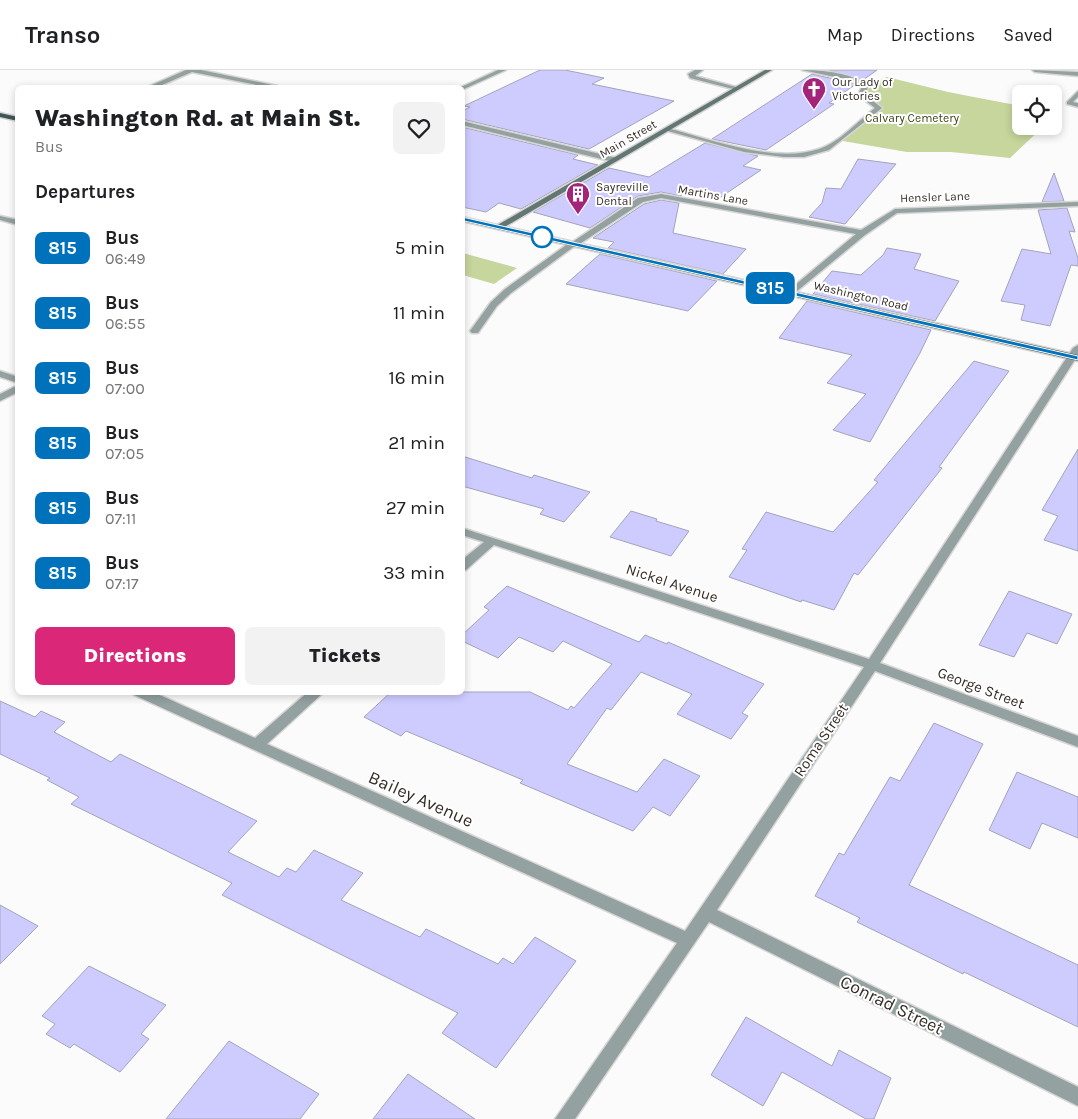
<!DOCTYPE html>
<style>
:root{--surface:#fff;--page:#f2f2f2;--text:#202124;--muted:#757577;--line:#e0e0e0;--accent:#db2777}
body{margin:0;font-family:Karla,sans-serif;background:var(--page);color:var(--text);height:100vh;display:flex;flex-direction:column;font-size:19px;white-space:nowrap}
*{box-sizing:border-box;margin:0}
p{font-size:16px;color:var(--muted)}
.icon{flex:none;width:28px;height:28px;fill:none;stroke:currentColor;stroke-width:2;stroke-linecap:round;stroke-linejoin:round}
.map{position:relative;flex:1;overflow:hidden}
.panel{position:absolute;left:15px;top:15px;width:450px;height:610px;display:flex;flex-direction:column;background:var(--surface);border-radius:8px;box-shadow:0 2px 8px #0003}
.panel>*{flex:none}
.badge{padding:0 10px;border-radius:8px;font-size:18px;line-height:32px}
.tools{position:absolute;left:1012px;top:15px;display:grid;gap:10px}
.tools a{display:grid;place-items:center;width:50px;height:50px;border-radius:8px;background:var(--surface);box-shadow:0 2px 8px #0003;font-size:25px}
.map>.badge{position:absolute;translate:-50% -50%;box-shadow:0 0 0 2px #fff}
h2{padding:0 20px;font-size:19px;line-height:45px}
.round{display:grid;place-items:center;flex:none;width:52px;height:52px;border-radius:8px;background:var(--page)}
.headline{display:flex;align-items:center;justify-content:space-between;height:85px;padding:0 20px}
h1{font-size:24px;font-weight:800;line-height:38px}
.cta{display:flex;gap:10px;margin-top:auto;padding:10px 20px}
.cta a{flex:1;height:58px;border-radius:8px;background:var(--accent);color:#fff;font-size:20px;font-weight:800;line-height:58px;text-align:center}
.cta a+a{background:var(--page);color:var(--text)}
ul{padding:0;list-style:none}
li{display:flex;align-items:center;gap:15px;height:65px;padding:0 20px}
li div{flex:1}
li b{display:block;font-size:19px}
li em{font-style:normal}
li .badge{min-width:55px;font-weight:700;text-align:center}
header{display:flex;align-items:center;gap:30px;box-sizing:border-box;height:70px;padding:0 25px;background:var(--surface);border-bottom:1px solid var(--line)}
header strong{font-size:24px}
nav{display:flex;gap:28px;margin-inline-start:auto;font-size:18px}
.map>svg:first-child{display:block}
</style>
<header>
<strong>Transo</strong>
<nav><a>Map</a><a>Directions</a><a>Saved</a></nav>
</header>
<div class="map">
<svg width="1078" height="1049" viewBox="0 0 1078 1049">
<rect width="100%" height="100%" fill="#fbfbfb"/>
<g fill="#c7d69c">
<polygon points="887,7 948,22 1021,36 1021,56 1044,56 1010,88 951,82 907,82 837,70 879,38 860,24 866,16"/>
<polygon points="463,183 517,198 494,214 463,205"/>
</g>
<g fill="#ceccff" stroke="#a3a3bb">
<polygon points="540,0 565,0 604,8 592,14 674,31 589,79 462,49 462,41 470,37 464,36"/>
<polygon points="829,0 877,0 863,10"/>
<polygon points="812,4 856,14 829,33 834,34 766,80 712,69"/>
<polygon points="462,57 578,85 573,89 598,95 521,139 499,133 486,142 462,137"/>
<polygon points="705,73 758,86 743,96 761,100 718,129 682,122 681,126 661,122 638,126 590,158 533,142 609,98 649,107"/>
<polygon points="858,89 896,94 845,154 809,147 822,133 826,118 841,119"/>
<polygon points="1054,103 1064,131 1042,132"/>
<polygon points="661,130 679,133 673,163 746,179 723,204 608,178 614,172 593,168 644,134"/>
<polygon points="1067,138 1075,162 1069,161 1078,188 1078,196 1071,195 1050,256 1021,250 1025,235 1001,231 1022,179 1051,184 1038,140"/>
<polygon points="887,178 921,184 914,199 959,211 935,251 813,224 832,201 861,205 883,185"/>
<polygon points="600,184 717,211 688,241 566,214"/>
<polygon points="807,231 931,260 920,283 870,372 833,360 866,324 827,313 852,285 779,268"/>
<polygon points="974,291 1009,301 939,397 942,398 858,505 854,503 834,540 802,530 801,532 729,507 747,480 742,479 766,442 833,462 878,412 874,410"/>
<polygon points="1078,379 1078,481 1044,470 1058,446 1042,440"/>
<polygon points="462,386 532,408 534,405 590,422 564,452 540,444 544,439 462,416"/>
<polygon points="631,441 657,449 656,451 689,461 671,486 610,467"/>
<polygon points="507,516 639,572 645,565 667,574 668,572 764,614 742,643 748,646 731,669 677,644 692,624 641,602 611,640 607,638 567,694 637,722 664,689 700,706 670,746 653,737 633,761 520,713 523,710 406,661 401,666 364,647 391,622 530,622 568,640 571,636 574,638 612,594 563,571 553,582 519,567 498,588 462,571 462,565 489,540 484,537"/>
<polygon points="1009,521 1072,544 1057,574 1027,563 1014,587 979,575"/>
<polygon points="0,631 35,647 41,641 65,652 54,662 111,692 120,684 257,751 228,782 279,807 287,798 296,802 314,780 363,803 341,830 420,867 426,859 498,894 503,888 513,894 535,867 576,891 496,998 442,963 458,943 222,825 232,813 71,734 79,727 47,710 50,708 0,684"/>
<polygon points="934,653 983,674 909,815 1078,895 1078,957 964,902 963,904 857,852 860,848 815,826 839,783 844,785 890,707 900,711"/>
<polygon points="1017,702 1078,727 1078,768 1042,753 1030,779 989,760"/>
<polygon points="0,835 38,856 0,894"/>
<polygon points="89,896 166,935 141,964 149,969 120,1002 74,974 70,978 46,964 55,954 42,946"/>
<polygon points="746,947 832,996 839,980 891,1008 874,1049 866,1049 782,1002 763,1036 711,1005"/>
<polygon points="229,971 319,1024 300,1049 166,1049"/>
<polygon points="408,1004 475,1049 373,1049"/>
</g>
<g fill="none" stroke-linecap="round" stroke-linejoin="round">
<g stroke="#d8d6d5" stroke-width="3">
<g id="service">
<polygon points="695,0 703,0 695,6 740,18 737,20 690,8 688,4"/>
<path d="M 802,0 C 822,0 853,3 869,16 L 864,24 L 882,38 L 829,80 L 804,87 L 784,87 L 744,82 L 664,60 L 667,58 C 710,69 775,94 819,79 C 840,72 858,51 875,38 L 858,25 L 862,16 L 854,11 Z"/>
<polygon points="569,173 576,175 511,223 497,236 478,263 472,263 470,261 491,232 505,219"/>
</g>
</g>
<g stroke="#d8d6d5" stroke-width="3">
<g id="minor">
<polygon points="186,0 201,0 287,18 272,18 192,2 155,18 145,18"/>
<polygon points="498,0 506,0 464,19 459,18"/>
<polygon points="1032,0 1078,2 1078,6 1035,2"/>
<polygon points="1078,21 1078,27 1073,32 1078,33 1078,37 1067,34 1067,32"/>
<polygon points="462,51 617,88 618,90 614,92 462,55"/>
<polygon points="661,124 861,160 895,139 1078,132 1078,136 897,143 865,165 791,226 788,225 788,221 856,164 661,128 643,132 575,177 568,175 638,128"/>
<polygon points="0,146 18,150 18,155 0,150"/>
<polygon points="1078,275 1078,285 880,593 1078,666 1078,677 875,601 717,840 1078,1017 1078,1036 709,852 575,1049 555,1049 677,873 134,625 132,622 153,622 255,668 308,622 324,622 267,674 685,861 864,597 494,475 466,500 462,501 462,490 484,472 462,465 462,458 869,589 1073,278"/>
<polygon points="0,301 18,307 18,313 0,307"/>
<polygon points="18,315 18,322 0,331 0,324"/>
</g>
</g>
<g stroke="#d8d6d5" stroke-width="3">
<polygon id="secondary" points="765,0 772,0 501,159 494,157"/>
</g>
<g stroke="#d8d6d5" stroke-width="3">
<g id="primary">
<polygon points="0,43 18,47 18,51 0,47"/>
<polygon points="462,147 1078,285 1078,291 462,151"/>
</g>
</g>
<use href="#service" fill="#93a1a0" fill-rule="evenodd"/>
<use href="#minor" fill="#93a1a0" fill-rule="evenodd"/>
<use href="#secondary" fill="#627674" fill-rule="evenodd"/>
<use href="#primary" fill="#3f5756" fill-rule="evenodd"/>
</g>
<polygon fill="#0072bc" stroke="#fff" points="462,147 1078,286 1078,290 460,150"/>
<defs>
<g id="church-pin" transform="scale(1.25)"><path d="M0 17L-7.5 6A9.5 9.5 0 1 1 7.5 6Z" fill="#a22579" stroke="#fff"/><path d="M-1.2-6h2.4v3.5h3.3v2.4h-3.3V6h-2.4V-.1h-3.3v-2.4h3.3Z" fill="#fff"/></g>
<g id="building-pin" transform="scale(1.25)"><path d="M0 17L-7.5 6A9.5 9.5 0 1 1 7.5 6Z" fill="#a22579" stroke="#fff"/><path d="M-4-6H4V6H1V3H-1V6H-4ZM-2.5-4.3h1.7v1.8h-1.7ZM.8-4.3h1.7v1.8H.8ZM-2.5-1h1.7V.8h-1.7ZM.8-1h1.7V.8H.8Z" fill="#fff"/></g>
</defs>
<g fill-rule="evenodd">
<use href="#church-pin" x="814" y="19"/>
<use href="#building-pin" x="578" y="124"/>
</g>
<circle fill="#fff" stroke="#0072bc" stroke-width="2.5" cx="542" cy="167" r="10"/>
<g text-anchor="middle" stroke-width="4" stroke-linejoin="round" paint-order="stroke">
<g font-size="12" fill="#372d27" stroke="#fff" text-anchor="start">
<text x="832" y="16">Our Lady of<tspan x="832" dy="14">Victories</tspan></text>
<text x="596" y="121">Sayreville<tspan x="596" dy="14">Dental</tspan></text>
</g>
<g font-size="12" fill="#3c4717" stroke="#fff">
<text x="912" y="52">Calvary Cemetery</text>
</g>
<g font-size="12" fill="#372d27" stroke="#fff">
<text transform="translate(628 69) rotate(-30)" y="4">Main Street</text>
<text transform="translate(713 125) rotate(10)" y="4">Martins Lane</text>
<text transform="translate(935 127) rotate(-2)" y="4">Hensler Lane</text>
<text transform="translate(861 226) rotate(13)" y="4">Washington Road</text>
</g>
<g font-size="15" fill="#372d27" stroke="#fff">
<text transform="translate(672 513) rotate(18)" y="5">Nickel Avenue</text>
<text transform="translate(981 618) rotate(21)" y="5">George Street</text>
<text transform="translate(821 670) rotate(-56)" y="5">Roma Street</text>
</g>
<g font-size="18" fill="#372d27" stroke="#fff">
<text transform="translate(421 729) rotate(24)" y="6">Bailey Avenue</text>
<text transform="translate(892 935) rotate(26)" y="6">Conrad Street</text>
</g>
</g>
</svg>
<div class="tools">
<a><svg class="icon" aria-label="locate" viewBox="0 0 24 24"><circle cx="12" cy="12" r="6"/><path d="M12 2v4M12 18v4M2 12h4M18 12h4"/></svg></a>
</div>
<b class="badge" style="left:770px;top:218px;background:#0072bc;color:#fff">815</b>
<section class="panel">
<div class="headline"><div><h1>Washington Rd. at Main St.</h1><p>Bus</p></div><a class="round"><svg class="icon" aria-label="heart" viewBox="0 0 24 24"><path d="M12 20l-8-8c-3-5 5-10 8-4 3-6 11-1 8 4z"/></svg></a></div>
<h2>Departures</h2>
<ul>
<li><span class="badge" style="background:#0072bc;color:#fff">815</span><div><b>Bus</b><p>06:49</p></div><em>5 min</em></li>
<li><span class="badge" style="background:#0072bc;color:#fff">815</span><div><b>Bus</b><p>06:55</p></div><em>11 min</em></li>
<li><span class="badge" style="background:#0072bc;color:#fff">815</span><div><b>Bus</b><p>07:00</p></div><em>16 min</em></li>
<li><span class="badge" style="background:#0072bc;color:#fff">815</span><div><b>Bus</b><p>07:05</p></div><em>21 min</em></li>
<li><span class="badge" style="background:#0072bc;color:#fff">815</span><div><b>Bus</b><p>07:11</p></div><em>27 min</em></li>
<li><span class="badge" style="background:#0072bc;color:#fff">815</span><div><b>Bus</b><p>07:17</p></div><em>33 min</em></li>
</ul>
<div class="cta"><a>Directions</a><a>Tickets</a></div>
</section>
</div>
